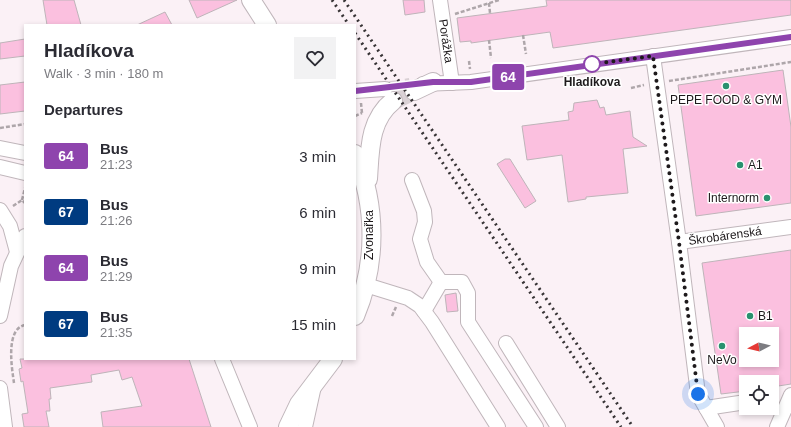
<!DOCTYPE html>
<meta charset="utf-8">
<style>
:root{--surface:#fff;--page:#f2f2f3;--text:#2b2b33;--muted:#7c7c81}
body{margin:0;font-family:Arial,sans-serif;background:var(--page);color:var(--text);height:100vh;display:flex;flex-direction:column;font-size:15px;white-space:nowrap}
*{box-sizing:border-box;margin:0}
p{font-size:13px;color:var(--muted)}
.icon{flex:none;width:22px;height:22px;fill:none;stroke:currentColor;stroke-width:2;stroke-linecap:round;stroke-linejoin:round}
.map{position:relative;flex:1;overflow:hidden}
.side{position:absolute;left:24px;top:24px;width:332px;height:336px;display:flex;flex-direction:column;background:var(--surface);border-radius:0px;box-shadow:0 2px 6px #0003}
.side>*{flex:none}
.badge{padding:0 8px;border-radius:3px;font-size:14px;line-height:26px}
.needle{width:26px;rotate:263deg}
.tools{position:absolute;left:739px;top:327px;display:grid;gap:8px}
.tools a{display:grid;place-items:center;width:40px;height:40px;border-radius:0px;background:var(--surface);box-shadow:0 2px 6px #0003;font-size:20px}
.you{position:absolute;width:20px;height:20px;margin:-10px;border:3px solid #fff;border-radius:50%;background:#1a73e8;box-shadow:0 0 0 6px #1a73e833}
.map>.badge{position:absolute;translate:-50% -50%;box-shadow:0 0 0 2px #fff}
h2{padding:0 20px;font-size:15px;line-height:36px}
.round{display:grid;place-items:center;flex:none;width:42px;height:42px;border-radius:0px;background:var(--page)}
.head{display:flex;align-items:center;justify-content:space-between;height:68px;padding:0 20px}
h1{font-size:19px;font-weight:700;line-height:30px}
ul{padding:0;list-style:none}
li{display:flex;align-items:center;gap:12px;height:56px;padding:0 20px}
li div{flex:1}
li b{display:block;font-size:15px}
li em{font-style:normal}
li .badge{min-width:44px;font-weight:700;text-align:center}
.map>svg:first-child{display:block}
</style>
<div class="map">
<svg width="791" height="427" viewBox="0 0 791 427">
<rect width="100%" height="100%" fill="#fbf1f6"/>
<g fill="#fbc0df" stroke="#beb4b9" fill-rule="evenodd">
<polygon points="43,0 74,0 81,25 47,25"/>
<polygon points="189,0 237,0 197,18"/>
<polygon points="403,0 424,0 425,12 405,15"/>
<polygon points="546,0 791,0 791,15 553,48 550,32 471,43 471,41 460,42 457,18 547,6"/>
<polygon points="165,12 172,25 137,25"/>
<polygon points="25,39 25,56 0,59 0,43"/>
<polygon points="783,70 791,127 791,203 696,216 678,85"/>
<polygon points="25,82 25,111 0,114 0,85"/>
<polygon points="597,100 600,108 604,107 606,115 630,111 633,137 647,146 623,149 628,193 586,197 586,199 568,202 562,155 527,160 522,126 569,120 568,112 573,111 574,103"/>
<polygon points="505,159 510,159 536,201 525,208 497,164"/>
<path d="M 791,250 L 791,384 L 772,387 L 772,382 L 746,382 L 746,391 L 721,394 L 702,263 ZM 746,334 L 772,334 L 772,360 L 746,360 Z"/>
<polygon points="456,293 458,311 447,312 445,295"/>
<polygon points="20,359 189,359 211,427 103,427 101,412 142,406 132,377 122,380 119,370 91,375 92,382 50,388 51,399 49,399 50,411 46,411 49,427 24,427 22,414 28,413 23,381 21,382 19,369 22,368"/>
</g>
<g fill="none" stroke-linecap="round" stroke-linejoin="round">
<polyline stroke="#dad1d5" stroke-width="14" stroke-dasharray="14 7" stroke-linecap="butt" points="385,89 410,85"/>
<polyline stroke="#dad1d5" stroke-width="18" stroke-dasharray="18 9" stroke-linecap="butt" points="393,101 414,91"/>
<g stroke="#c0b6bb" stroke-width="16">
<g id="minor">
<polyline points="440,0 452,83"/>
<polyline points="653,56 679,242 791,227"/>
<polyline points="423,84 471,82 791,37"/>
<polyline points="355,91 385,89"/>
<polyline points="0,148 25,153"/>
<polyline points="0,167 25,173"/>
<polyline points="412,180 424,211 425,222 420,239 427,262 441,282"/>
<polyline points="0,210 10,226 17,252"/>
<polyline points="679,242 698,394 717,427"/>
<polyline points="366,285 408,298 420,306 432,322 498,427"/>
<polyline points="424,311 441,282 462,282 468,293 468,322 536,427"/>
<polyline points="0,316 11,266 25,236"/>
<polyline points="506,343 558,427"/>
<polyline points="222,359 250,427"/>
<polyline points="0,388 5,427"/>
<polyline points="706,408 746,402"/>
<polyline points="305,427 314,386"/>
<polyline points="777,427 791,395"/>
</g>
</g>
<g stroke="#c0b6bb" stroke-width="20">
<g id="major">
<polyline points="251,0 267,25"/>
<polyline points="414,91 433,82"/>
<path d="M 355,154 C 377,206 377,264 355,316"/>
<path d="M 368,179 C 370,150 369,120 393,101"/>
<polyline points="288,427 299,404 333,359"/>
</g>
</g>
<g stroke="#aea6aa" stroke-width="2.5" stroke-dasharray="4 2" stroke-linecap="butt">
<polyline points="489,3 490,13"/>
<polyline points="455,14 499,0"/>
<polyline points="523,35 526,54"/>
<polyline points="489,40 491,58"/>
<polyline points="469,61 470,69"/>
<polyline points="669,81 791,62"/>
<polyline points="631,88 644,85"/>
<polyline points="361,103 362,113"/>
<polyline points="355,116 362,113"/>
<polyline points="0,128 25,124"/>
<polyline points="22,200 25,188"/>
<polyline points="13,206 22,200 25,203"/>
<polyline points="392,316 396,307"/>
<path d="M 14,383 C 12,369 5,329 25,325"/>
</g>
<use href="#minor" stroke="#fff" stroke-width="14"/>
<use href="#major" stroke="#fff" stroke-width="18"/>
<g stroke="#373335" stroke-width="3" stroke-dasharray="2 4" stroke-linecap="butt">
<polyline points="332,0 349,25"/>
<polyline points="344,0 633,427"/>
<polyline points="355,33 621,427"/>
</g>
</g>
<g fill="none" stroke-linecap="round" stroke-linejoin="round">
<g stroke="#fff" stroke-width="9">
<polyline id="line" points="355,91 433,82 471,82 791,37"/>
</g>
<use href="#line" stroke="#8e44ad" stroke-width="6"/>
<polyline stroke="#1e1a1c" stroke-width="4" stroke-dasharray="0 7.2" points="592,64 653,56 679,242 698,394"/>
</g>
<circle fill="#fff" stroke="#8e44ad" stroke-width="2" cx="592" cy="64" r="8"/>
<g fill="#29916f" stroke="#fff" stroke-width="1.5">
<circle cx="726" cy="86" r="4"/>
<circle cx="740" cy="165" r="4"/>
<circle cx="767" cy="198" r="4"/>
<circle cx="750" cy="316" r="4"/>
<circle cx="722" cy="346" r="4"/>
</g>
<g text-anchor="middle" stroke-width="3" stroke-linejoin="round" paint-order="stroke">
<g font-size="12" fill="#1e1a1c" stroke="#fff">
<text transform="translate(446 41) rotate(82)" y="4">Porážka</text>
<text transform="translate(369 235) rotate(-90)" y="4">Zvonařka</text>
<text transform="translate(725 236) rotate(-8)" y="4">Škrobárenská</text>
</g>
<g font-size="12" font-weight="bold" fill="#1e1a1c" stroke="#fff">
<text x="592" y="86">Hladíkova</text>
</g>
<g font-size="12" fill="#1e1a1c" stroke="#fff">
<text x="726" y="104">PEPE FOOD &amp; GYM</text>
<text x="748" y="169" text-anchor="start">A1</text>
<text x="759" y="202" text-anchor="end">Internorm</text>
<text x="758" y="320" text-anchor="start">B1</text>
<text x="722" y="364">NeVo</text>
</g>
</g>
</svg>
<div class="tools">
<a><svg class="needle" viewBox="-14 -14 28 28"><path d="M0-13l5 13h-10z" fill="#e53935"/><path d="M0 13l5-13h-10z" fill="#7c7c81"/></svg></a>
<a><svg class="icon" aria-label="locate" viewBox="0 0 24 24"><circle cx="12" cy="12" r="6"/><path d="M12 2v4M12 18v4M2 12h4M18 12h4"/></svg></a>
</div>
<div class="you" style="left:698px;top:394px"></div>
<b class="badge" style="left:508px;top:77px;background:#8e44ad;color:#fff">64</b>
<section class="side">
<div class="head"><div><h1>Hladíkova</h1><p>Walk · 3 min · 180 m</p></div><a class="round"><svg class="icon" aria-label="heart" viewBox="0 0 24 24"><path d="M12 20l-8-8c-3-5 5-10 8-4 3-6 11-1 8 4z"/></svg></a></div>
<h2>Departures</h2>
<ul>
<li><span class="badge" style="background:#8e44ad;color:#fff">64</span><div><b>Bus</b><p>21:23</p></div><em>3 min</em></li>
<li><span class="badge" style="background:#003b80;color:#fff">67</span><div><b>Bus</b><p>21:26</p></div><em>6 min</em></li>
<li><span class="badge" style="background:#8e44ad;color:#fff">64</span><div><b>Bus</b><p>21:29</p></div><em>9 min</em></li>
<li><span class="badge" style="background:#003b80;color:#fff">67</span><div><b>Bus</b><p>21:35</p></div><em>15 min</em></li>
</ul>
</section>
</div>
